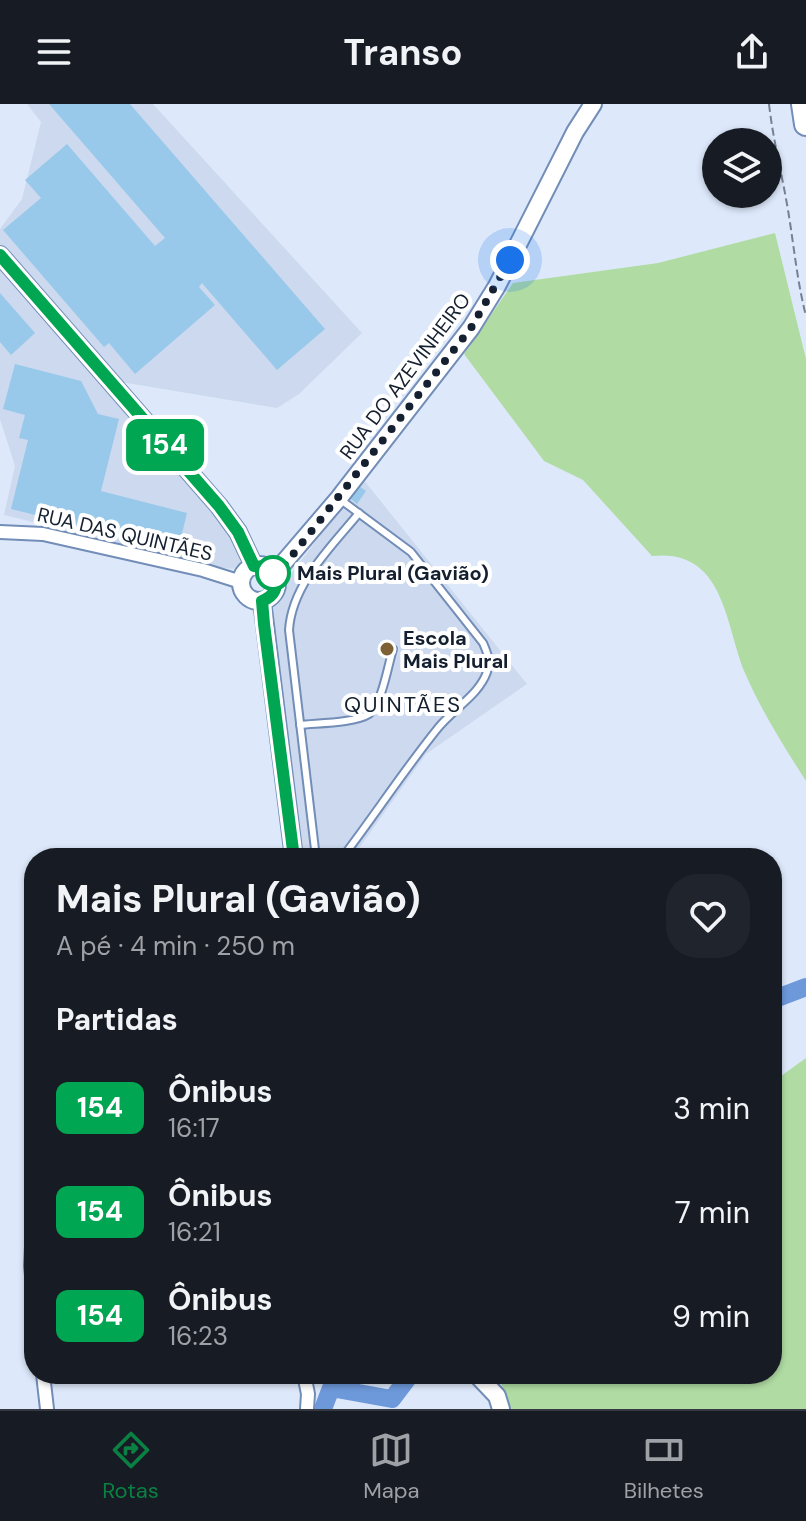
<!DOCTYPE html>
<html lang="pt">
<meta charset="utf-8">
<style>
:root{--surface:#171b24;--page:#20242c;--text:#f1f3f6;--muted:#9ea1a6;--line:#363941;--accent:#0b8043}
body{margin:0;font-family:"DM Sans",sans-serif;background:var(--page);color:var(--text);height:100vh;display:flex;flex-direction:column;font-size:30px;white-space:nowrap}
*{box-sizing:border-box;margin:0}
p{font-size:26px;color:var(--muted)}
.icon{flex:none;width:44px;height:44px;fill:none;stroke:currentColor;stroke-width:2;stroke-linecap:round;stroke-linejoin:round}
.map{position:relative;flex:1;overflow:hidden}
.side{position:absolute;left:24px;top:744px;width:758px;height:536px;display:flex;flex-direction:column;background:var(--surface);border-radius:32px;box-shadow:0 2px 6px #0004}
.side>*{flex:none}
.badge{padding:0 16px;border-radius:12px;font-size:28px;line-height:52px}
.tools{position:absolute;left:702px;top:24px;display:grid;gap:16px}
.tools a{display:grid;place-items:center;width:80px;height:80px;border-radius:50%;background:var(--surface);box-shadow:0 2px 6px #0004;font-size:40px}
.you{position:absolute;width:40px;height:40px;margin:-20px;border:6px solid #fff;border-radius:50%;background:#1a73e8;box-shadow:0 0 0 12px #1a73e833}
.map>.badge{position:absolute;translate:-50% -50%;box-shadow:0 0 0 4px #fff}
h2{padding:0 32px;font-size:30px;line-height:72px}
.round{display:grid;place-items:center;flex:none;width:84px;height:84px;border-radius:32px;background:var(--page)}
.overview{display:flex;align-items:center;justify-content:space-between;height:136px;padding:0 32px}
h1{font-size:38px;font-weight:700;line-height:60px}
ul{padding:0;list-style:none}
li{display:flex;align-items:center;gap:24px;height:104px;padding:0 32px}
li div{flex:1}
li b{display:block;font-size:30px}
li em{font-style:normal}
li .badge{min-width:88px;font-weight:700;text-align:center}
header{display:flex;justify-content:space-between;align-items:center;height:104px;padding:0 32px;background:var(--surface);font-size:36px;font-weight:700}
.menu{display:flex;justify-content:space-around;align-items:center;height:112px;border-top:2px solid var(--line);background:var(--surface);font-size:22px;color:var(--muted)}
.menu a{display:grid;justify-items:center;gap:4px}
.menu .selected{color:var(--accent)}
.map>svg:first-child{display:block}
</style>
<header><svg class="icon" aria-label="menu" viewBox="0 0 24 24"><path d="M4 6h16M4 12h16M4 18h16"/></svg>Transo<svg class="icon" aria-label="share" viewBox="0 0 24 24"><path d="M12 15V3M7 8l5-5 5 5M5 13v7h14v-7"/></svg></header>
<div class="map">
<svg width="806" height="1305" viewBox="0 0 806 1305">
<rect width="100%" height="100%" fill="#dde9fb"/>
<g fill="#ccd9ee">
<polygon points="27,0 153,0 362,229 299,290 277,304 121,278 0,143 0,125 22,95 41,18"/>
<polygon points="0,163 230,425 239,443 240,460 233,465 218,463 4,411 15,362 0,315"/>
<polygon points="363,375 527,580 426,650 352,754 302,754 270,504 291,470"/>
</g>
<g fill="#b0dca3">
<path d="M 775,129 L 806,255 L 806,677 C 784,643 761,606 745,569 C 725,521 725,444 652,452 L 583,376 L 544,357 L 464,250 L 513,179 L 658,159 Z"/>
<polygon points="806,954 806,1305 511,1305 500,1276 493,1270 772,1270 772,985 781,972"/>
</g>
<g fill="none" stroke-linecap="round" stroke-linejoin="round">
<g stroke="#6d98da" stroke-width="18">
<polyline points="772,896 806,883"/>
<polyline points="323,1305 331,1284 392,1295 411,1270"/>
</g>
</g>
<g fill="#98c9ea">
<polygon points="49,0 130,0 325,225 277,266 202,179 199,183 215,201 135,270 109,239 104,243 3,126 41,94 25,76 67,40 155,142 165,134"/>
<polygon points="0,189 35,229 11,251 0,238"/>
<polygon points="15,260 81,277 98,310 119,315 101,387 187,409 178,446 11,405 28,336 19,334 25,311 3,305"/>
<polygon points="359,382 366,387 357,400 350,394"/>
</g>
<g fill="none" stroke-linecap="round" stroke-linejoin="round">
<g stroke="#728db7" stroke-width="10">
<g id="service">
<path d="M 341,396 L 411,448 L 483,539 C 487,548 491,557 487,568 C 479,591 453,605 438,624 C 404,666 375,711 342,754"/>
<path d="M 300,621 C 317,619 355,619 369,610 C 382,600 388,561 393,545"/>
<path d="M 316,754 L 289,526 C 292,480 331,443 359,409"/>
</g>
</g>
<g stroke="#728db7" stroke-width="16">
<g id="minor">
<polyline points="0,428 43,430 203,466 241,478"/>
<polyline points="34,1104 31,1162 34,1190"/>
<polyline points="43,1270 47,1305"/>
<polyline points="304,1270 308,1290 307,1305"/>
</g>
</g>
<g stroke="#728db7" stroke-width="20">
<g id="tertiary">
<polyline points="0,151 219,402 238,428 254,462"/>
<circle cx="259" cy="479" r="18"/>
<polyline points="274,470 339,394 471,224 497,182 575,28 593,0"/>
<polyline points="262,497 294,754"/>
<polyline points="476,1270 497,1292 501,1305"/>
</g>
</g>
<g stroke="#728db7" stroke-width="26">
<polyline id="motorway" points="803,0 806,20"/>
</g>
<path stroke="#758192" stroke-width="2" stroke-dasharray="8 4" stroke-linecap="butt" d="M 769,0 C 773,36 782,70 788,106 C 794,142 797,177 806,212"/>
<use href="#service" stroke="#fff" stroke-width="6"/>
<use href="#minor" stroke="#fff" stroke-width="12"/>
<use href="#tertiary" stroke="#fff" stroke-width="16"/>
<use href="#motorway" stroke="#fff" stroke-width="22"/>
</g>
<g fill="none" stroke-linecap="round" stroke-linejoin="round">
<g stroke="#fff" stroke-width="18">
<path id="line" d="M 0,151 L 219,402 L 238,428 L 254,462 L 266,463 L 274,470 C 279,482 275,492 262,497 L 264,520 L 294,754"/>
</g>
<use href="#line" stroke="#00a651" stroke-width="12"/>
<polyline stroke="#141f2f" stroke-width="8" stroke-dasharray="0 14.4" points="273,469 284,462 471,224 510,156"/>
</g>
<circle fill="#fff" stroke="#00a651" stroke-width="4" cx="273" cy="469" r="16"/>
<circle fill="#7d6134" stroke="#fff" stroke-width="3" cx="387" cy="545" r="8"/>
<g text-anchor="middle" stroke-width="8" stroke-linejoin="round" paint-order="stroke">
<g font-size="20" fill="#141f2f" stroke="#fff">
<text transform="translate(405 272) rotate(-53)" y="7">RUA DO AZEVINHEIRO</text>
<text transform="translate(125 430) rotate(13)" y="7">RUA DAS QUINTÃES</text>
</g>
<g font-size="20" font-weight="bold" fill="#141f2f" stroke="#fff" text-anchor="start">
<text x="297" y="476">Mais Plural (Gavião)</text>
</g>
<g font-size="20" font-weight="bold" fill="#141f2f" stroke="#fff" text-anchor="start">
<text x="403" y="541">Escola<tspan x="403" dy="23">Mais Plural</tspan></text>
</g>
<g font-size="22" letter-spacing="2" fill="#141f2f" stroke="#fff">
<text x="403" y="608">QUINTÃES</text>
</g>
</g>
</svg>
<div class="tools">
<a><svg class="icon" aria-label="layers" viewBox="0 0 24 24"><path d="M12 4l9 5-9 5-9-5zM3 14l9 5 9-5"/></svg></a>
</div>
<div class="you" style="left:510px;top:156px"></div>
<b class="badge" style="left:165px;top:341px;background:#00a651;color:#fff">154</b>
<section class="side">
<div class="overview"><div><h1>Mais Plural (Gavião)</h1><p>A pé · 4 min · 250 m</p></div><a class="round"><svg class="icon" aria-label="heart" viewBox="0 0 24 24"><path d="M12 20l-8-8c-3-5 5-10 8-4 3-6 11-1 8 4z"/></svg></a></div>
<h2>Partidas</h2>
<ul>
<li><span class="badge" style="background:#00a651;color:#fff">154</span><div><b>Ônibus</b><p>16:17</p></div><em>3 min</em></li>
<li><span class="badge" style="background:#00a651;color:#fff">154</span><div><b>Ônibus</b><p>16:21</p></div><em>7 min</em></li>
<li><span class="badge" style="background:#00a651;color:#fff">154</span><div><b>Ônibus</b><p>16:23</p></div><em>9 min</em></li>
</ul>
</section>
</div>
<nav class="menu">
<a class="selected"><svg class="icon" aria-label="directions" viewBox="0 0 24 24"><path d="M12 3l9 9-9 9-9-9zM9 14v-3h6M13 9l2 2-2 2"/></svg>Rotas</a>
<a><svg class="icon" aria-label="map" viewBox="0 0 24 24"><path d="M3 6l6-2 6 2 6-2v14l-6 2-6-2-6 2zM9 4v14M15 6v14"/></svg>Mapa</a>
<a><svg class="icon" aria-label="tickets" viewBox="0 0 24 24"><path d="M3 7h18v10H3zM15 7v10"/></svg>Bilhetes</a>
</nav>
